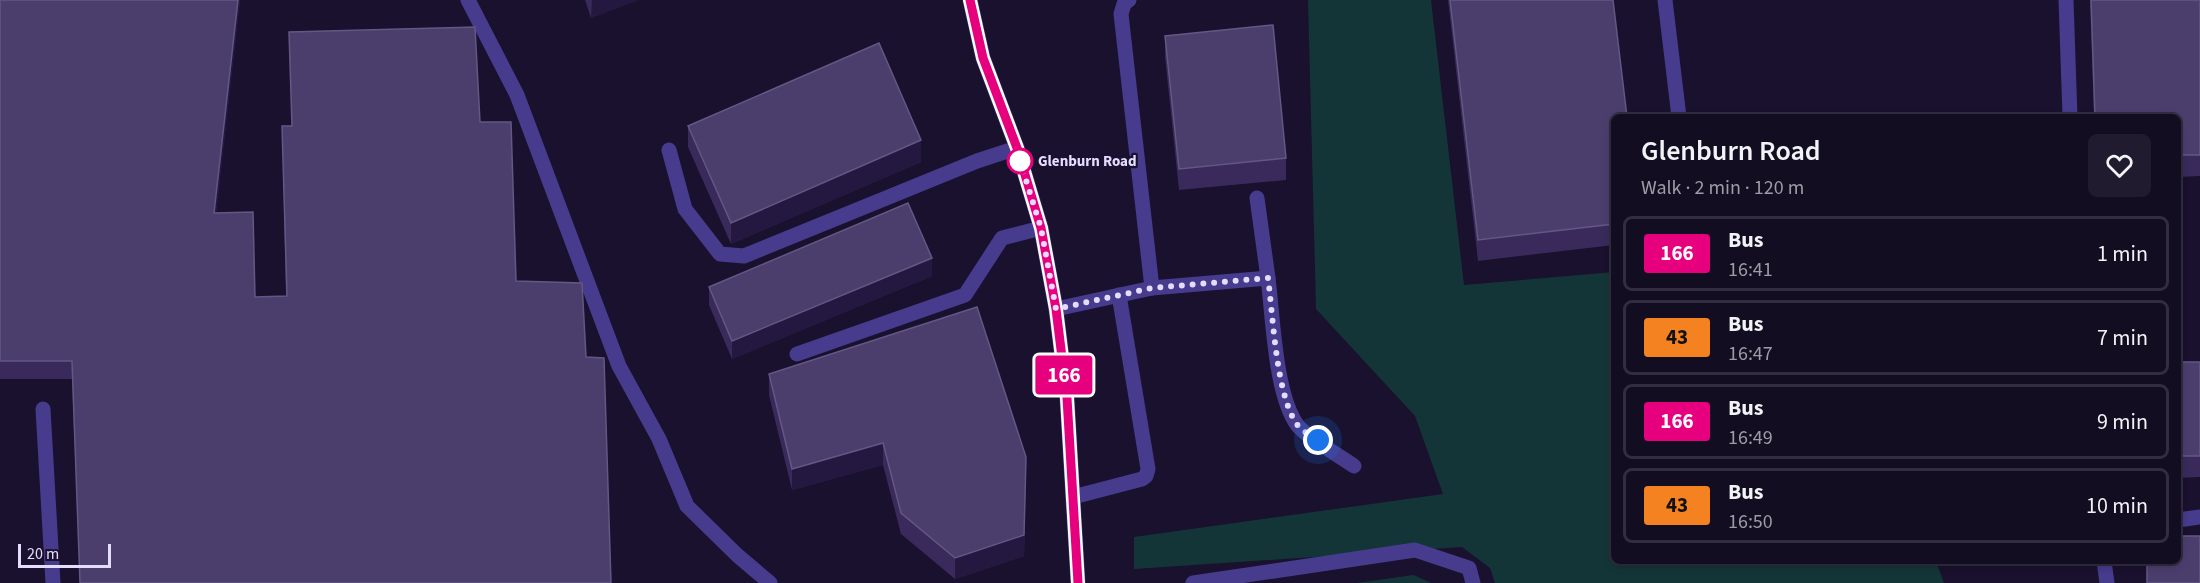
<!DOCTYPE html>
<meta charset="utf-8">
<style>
:root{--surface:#130d22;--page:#201b2f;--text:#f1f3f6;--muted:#9d9ca5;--line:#322d40}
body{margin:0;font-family:"Source Sans 3",sans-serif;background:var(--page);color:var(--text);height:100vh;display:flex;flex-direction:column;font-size:22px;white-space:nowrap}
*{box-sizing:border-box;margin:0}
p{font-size:20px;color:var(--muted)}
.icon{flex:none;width:33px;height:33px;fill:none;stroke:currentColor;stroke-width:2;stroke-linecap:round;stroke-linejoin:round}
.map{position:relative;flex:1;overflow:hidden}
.details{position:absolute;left:1611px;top:114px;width:570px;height:450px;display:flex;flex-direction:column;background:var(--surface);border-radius:9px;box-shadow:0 3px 9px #0003,0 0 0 2px var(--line)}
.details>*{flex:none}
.badge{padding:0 12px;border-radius:4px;font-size:21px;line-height:39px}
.scale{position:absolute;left:18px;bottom:15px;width:93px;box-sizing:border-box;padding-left:6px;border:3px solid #e4ddff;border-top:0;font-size:16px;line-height:21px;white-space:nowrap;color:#e4ddff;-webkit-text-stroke:4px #19112d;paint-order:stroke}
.you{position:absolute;width:30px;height:30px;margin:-15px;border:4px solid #fff;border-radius:50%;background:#1a73e8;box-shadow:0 0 0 9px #1a73e833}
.map>.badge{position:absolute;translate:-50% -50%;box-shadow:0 0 0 3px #fff}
.round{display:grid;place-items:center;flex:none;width:63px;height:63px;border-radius:9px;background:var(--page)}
.summary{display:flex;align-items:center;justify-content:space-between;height:102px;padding:0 30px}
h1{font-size:28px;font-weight:600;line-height:45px}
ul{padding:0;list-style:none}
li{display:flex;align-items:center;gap:18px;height:75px;margin:0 12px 9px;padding:0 18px;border:3px solid var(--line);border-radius:9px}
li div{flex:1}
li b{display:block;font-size:22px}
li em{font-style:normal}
li .badge{min-width:66px;font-weight:700;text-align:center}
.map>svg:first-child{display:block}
</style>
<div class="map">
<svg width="2200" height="583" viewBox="0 0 2200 583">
<rect width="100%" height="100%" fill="#19112d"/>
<g fill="#143537">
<polygon points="1308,0 1431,0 1464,285 1614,272 1614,561 1936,561 1944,583 1495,583 1490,568 1462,547 1134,569 1134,537 1443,494 1415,416 1316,309"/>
<polygon points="1414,575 1431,583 1357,583 1413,575"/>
</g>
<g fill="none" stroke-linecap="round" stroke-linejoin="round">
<g stroke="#463b8d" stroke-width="15">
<polyline points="468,0 517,95 619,366 659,439 687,506 737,555 770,583"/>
<polyline points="970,0 983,58 1017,148 1041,228 1056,309 1067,398 1078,583"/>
<polyline points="1665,0 1679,117"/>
<polyline points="2066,0 2070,117"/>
<polyline points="669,150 685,209 720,254 744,256 977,161 1017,148"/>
<polyline points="1257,198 1268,278"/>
<path d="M 1152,288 L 1268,278 C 1273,317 1275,396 1298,426 C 1308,438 1340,456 1354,466"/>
<polyline points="1056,309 1152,288 1121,14 1124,4 1129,0"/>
<polyline points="797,354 965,295 1002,238 1041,228"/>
<polyline points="43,409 53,583"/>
<polyline points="1073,497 1142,479 1146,476 1148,469 1119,295"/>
<polyline points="2178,520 2200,517"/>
<polyline points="2104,561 2107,583"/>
<polyline points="1193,583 1415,550 1469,568 1473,583"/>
</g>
</g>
<g fill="#392a5b">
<polygon points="0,0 240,0 216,213 255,297 286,296 282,126 292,126 289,32 480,122 516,281 586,357 611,583 80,583 72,379 0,379"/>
<polygon points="585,0 638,0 591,18"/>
<polygon points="1448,0 1613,0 1614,245 1478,261"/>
<polygon points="2090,0 2200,0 2200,176 2178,177 2178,117 2094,117"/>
<polygon points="1165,36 1286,158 1286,180 1179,190 1165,57"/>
<polygon points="688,126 921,162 731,244 688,147"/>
<polygon points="932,276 732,359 709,305 709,287"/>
<polygon points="2178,362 2200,362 2200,477 2178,478"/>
<polygon points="769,374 1026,479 1024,556 955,579 901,534 883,465 792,490 769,395"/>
</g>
<g fill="#241841">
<polygon points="238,0 240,0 214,231 214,213"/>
<polygon points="592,0 638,0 591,18"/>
<polygon points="921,140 921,162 731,244 731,223"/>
<polygon points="932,258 932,276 732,359 732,341"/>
<polygon points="883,443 883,465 792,490 792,469"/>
<polygon points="1026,457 1024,556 955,579 955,558"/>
</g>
<g fill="#4b3e6d" stroke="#635784" stroke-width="1.5">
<polygon points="0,0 238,0 214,213 253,212 255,297 287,296 282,126 292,126 289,32 475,27 480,122 511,122 516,281 582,283 586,357 604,358 611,583 80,583 72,361 0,361"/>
<polygon points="1450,0 1613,0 1627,117 1614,117 1614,224 1478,240"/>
<polygon points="2091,0 2200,0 2200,155 2178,155 2178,117 2095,117"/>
<polygon points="1273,25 1286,158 1179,169 1165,36"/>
<polygon points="879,43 921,140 731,223 688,126"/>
<polygon points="908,203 932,258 732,341 709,287"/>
<polygon points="977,307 1026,457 1024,535 955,558 901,513 883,443 792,469 769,374"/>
<rect x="2178" y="362" width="22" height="94"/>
<polygon points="2178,536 2200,536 2200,583 2147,583 2147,561 2178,561"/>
</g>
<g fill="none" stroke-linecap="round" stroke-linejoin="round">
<g stroke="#fff" stroke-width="14">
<polyline id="line" points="970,0 983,58 1017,148 1041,228 1056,309 1067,398 1078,583"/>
</g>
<use href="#line" stroke="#e6007e" stroke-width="9"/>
<path stroke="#e4ddff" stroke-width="6" stroke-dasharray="0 10.8" d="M 1020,161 L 1041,228 L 1056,309 L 1152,288 L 1268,278 C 1273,314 1276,400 1299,427 C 1304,432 1312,436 1318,440"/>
</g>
<circle fill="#fff" stroke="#e6007e" stroke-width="3" cx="1020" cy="161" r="12"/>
<g text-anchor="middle" stroke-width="4.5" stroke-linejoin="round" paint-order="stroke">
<g font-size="15" font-weight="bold" fill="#e4ddff" stroke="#19112d" text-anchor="start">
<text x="1038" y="166">Glenburn Road</text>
</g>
</g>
</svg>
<div class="scale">20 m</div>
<div class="you" style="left:1318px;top:440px"></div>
<b class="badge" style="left:1064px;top:375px;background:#e6007e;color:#fff">166</b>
<section class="details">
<div class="summary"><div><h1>Glenburn Road</h1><p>Walk · 2 min · 120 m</p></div><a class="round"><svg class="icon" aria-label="heart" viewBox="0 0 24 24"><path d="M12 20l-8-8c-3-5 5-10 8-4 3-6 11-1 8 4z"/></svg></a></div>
<ul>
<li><span class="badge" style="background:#e6007e;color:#fff">166</span><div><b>Bus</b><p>16:41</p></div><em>1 min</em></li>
<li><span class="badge" style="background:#f58220;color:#111">43</span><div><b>Bus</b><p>16:47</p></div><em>7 min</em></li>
<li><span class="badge" style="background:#e6007e;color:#fff">166</span><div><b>Bus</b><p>16:49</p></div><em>9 min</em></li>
<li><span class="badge" style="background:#f58220;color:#111">43</span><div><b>Bus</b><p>16:50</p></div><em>10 min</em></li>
</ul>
</section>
</div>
